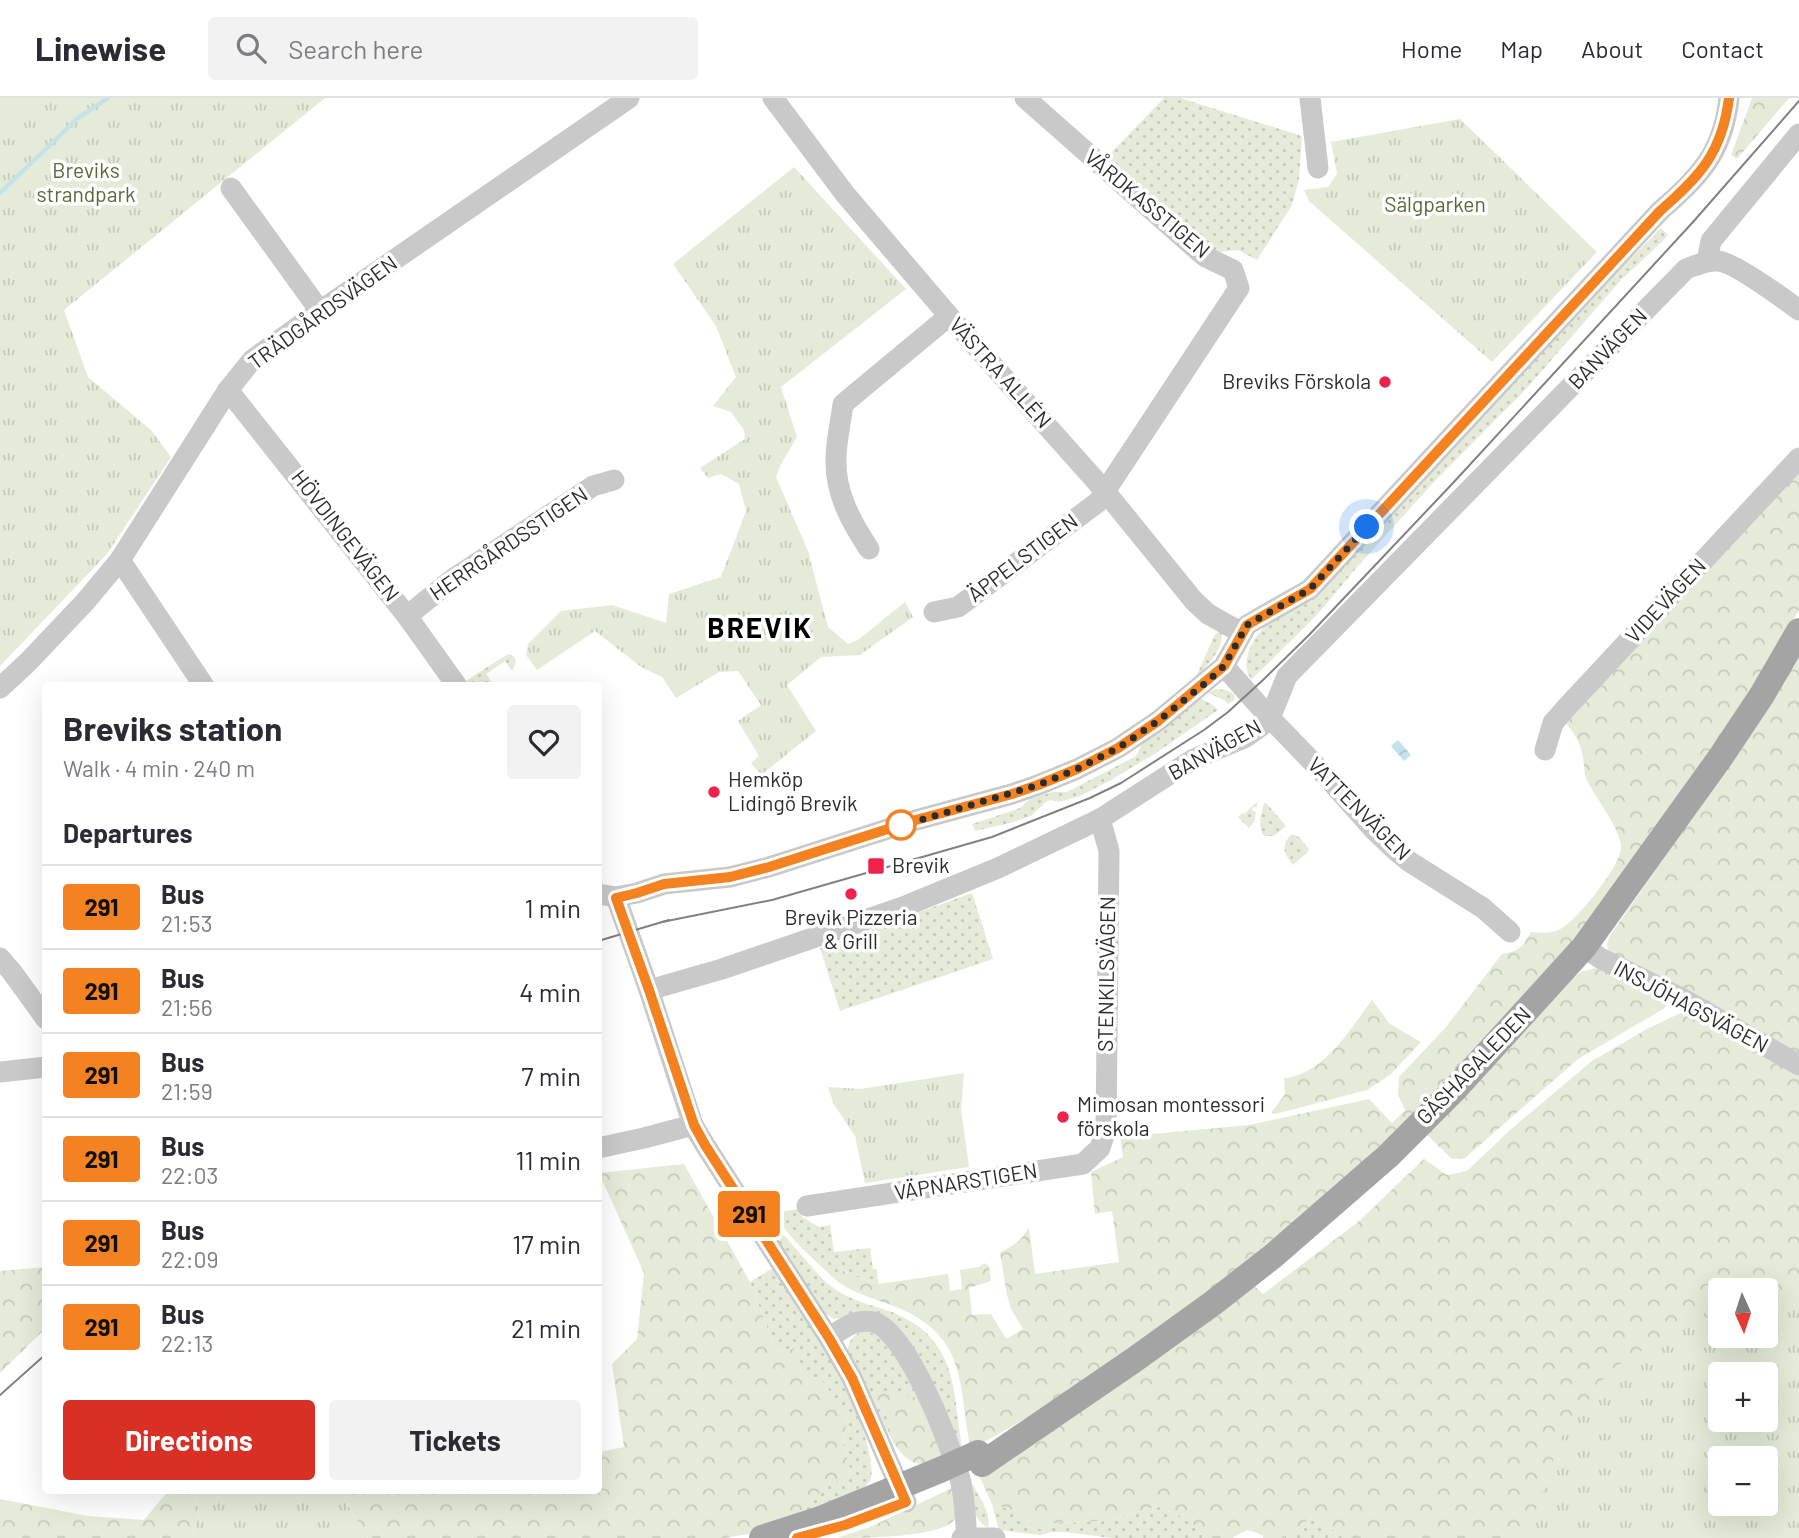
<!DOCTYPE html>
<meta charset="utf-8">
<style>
:root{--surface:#fff;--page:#f2f2f3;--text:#2b2b33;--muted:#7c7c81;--line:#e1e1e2;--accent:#d93025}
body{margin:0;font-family:Barlow,sans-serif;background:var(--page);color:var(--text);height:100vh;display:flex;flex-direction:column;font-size:26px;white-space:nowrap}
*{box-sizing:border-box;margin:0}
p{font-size:23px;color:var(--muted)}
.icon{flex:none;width:38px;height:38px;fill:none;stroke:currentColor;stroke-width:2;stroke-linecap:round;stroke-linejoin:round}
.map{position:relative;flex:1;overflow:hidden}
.sheet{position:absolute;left:42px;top:584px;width:560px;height:812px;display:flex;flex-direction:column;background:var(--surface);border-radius:7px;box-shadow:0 7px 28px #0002}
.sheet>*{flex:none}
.badge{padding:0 14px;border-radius:5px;font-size:24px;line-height:46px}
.needle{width:46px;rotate:177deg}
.controls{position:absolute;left:1708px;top:1180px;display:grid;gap:14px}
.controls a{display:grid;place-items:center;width:70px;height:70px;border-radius:7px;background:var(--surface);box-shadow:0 7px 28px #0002;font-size:35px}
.you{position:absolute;width:35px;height:35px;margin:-18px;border:5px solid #fff;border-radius:50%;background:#1a73e8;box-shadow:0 0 0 10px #1a73e833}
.map>.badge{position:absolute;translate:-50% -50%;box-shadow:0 0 0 4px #fff}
h2{padding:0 21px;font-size:26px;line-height:63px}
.round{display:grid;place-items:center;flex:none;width:74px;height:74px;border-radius:7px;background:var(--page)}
.headline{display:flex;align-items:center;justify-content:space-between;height:119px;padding:0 21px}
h1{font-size:33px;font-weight:700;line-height:52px}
.button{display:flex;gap:14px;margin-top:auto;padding:14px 21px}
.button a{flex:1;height:80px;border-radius:7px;background:var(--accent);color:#fff;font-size:28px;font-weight:700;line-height:80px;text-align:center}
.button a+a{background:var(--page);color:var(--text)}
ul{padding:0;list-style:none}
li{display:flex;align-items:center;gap:21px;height:84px;padding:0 21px;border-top:2px solid var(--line)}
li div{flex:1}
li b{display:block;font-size:26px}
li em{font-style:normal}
li .badge{min-width:77px;font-weight:700;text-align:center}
header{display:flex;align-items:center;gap:42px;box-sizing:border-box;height:98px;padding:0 35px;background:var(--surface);border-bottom:2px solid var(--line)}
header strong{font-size:33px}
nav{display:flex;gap:38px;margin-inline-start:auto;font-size:24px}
.search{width:490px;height:63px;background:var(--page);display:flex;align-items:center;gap:18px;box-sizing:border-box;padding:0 24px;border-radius:7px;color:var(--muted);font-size:26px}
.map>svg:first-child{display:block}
</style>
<header>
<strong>Linewise</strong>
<div class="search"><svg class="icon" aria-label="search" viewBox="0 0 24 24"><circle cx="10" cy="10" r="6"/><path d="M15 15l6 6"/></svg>Search here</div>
<nav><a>Home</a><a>Map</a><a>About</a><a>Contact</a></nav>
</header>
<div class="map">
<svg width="1799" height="1440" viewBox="0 0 1799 1440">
<defs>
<pattern id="grass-dots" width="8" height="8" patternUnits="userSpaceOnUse" patternTransform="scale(1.75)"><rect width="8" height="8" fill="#e5ebd8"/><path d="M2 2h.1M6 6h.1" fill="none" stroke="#c5caba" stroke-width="1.8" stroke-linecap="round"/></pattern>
<pattern id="forest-crowns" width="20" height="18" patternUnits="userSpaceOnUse" patternTransform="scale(1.75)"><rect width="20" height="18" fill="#e5ebd8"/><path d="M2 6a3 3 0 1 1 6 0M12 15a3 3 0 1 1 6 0" fill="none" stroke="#c5caba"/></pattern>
<pattern id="park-tufts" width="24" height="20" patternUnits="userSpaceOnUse" patternTransform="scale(1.75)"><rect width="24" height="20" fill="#e5ebd8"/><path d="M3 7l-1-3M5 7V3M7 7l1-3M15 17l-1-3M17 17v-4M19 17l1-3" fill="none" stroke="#c5caba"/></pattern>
<pattern id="water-waves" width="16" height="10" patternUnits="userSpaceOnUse" patternTransform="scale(1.75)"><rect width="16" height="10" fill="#c3e2ec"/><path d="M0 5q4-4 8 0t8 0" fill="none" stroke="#a8c2cb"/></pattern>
</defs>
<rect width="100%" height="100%" fill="#fff"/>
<g fill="url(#grass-dots)">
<polygon points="1164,0 1180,0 1302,38 1299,81 1292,107 1257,162 1238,152 1219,154 1202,148 1105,61"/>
<path d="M 1661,130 L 1668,137 L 1662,144 L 1621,182 L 1527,290 L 1433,385 L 1358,468 L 1316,518 L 1251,582 C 1240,563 1251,544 1264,529 Z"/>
<path d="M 1221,531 C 1226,549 1208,566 1198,579 L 1196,579 L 1214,538 Z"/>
<path d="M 508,556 C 513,556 515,559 516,564 L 512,573 L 505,563 L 486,576 L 493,586 L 490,588 L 467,588 L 466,583 C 479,574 494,565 508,556 Z"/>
<polygon points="1215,591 1226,592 1234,596 1235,601 1228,606 1224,602 1208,595"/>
<polygon points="1200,600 1213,607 1218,612 1156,655 1111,682 1080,698 1060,704 1051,702 1046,704 1031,718 1010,725 975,733 972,726 1020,710 1030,701 1052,694 1067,694 1136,658 1143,644"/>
<polygon points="1257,704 1257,709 1253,709 1252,713 1256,714 1254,724 1249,730 1238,719 1242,715 1244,716"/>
<path d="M 1264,705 L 1267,706 L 1286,728 L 1274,738 L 1264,738 C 1257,727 1261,716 1264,705 Z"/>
<path d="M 1292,736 L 1299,739 L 1309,751 L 1307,755 L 1293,767 C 1284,756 1280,747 1292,736 Z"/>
<polygon points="972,795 993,861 840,913 820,850"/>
<path d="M 757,1108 C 771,1123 784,1137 797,1152 C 811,1168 824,1186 843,1196 C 862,1207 884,1209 903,1219 C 958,1247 953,1296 962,1348 L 958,1350 L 908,1245 L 846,1219 L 834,1221 L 824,1215 L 755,1109 Z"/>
<path d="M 798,1111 L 802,1119 L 819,1129 L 830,1127 L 834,1154 L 870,1150 L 873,1171 L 877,1171 L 878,1186 L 853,1178 L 843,1172 L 838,1184 C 817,1164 791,1143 776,1118 L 779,1114 Z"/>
<path d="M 773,1170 C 793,1199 814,1229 832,1259 C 844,1278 882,1367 869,1384 C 849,1413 781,1426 748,1436 L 797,1415 L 826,1388 L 851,1376 L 844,1347 L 847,1317 L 802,1276 L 796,1250 L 776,1253 L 750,1184 Z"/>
<path d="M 862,1233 C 890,1233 909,1280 922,1301 L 876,1302 L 891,1326 L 887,1333 L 848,1253 C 848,1243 853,1238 862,1233 Z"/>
<path d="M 973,1387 C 979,1399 992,1416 988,1430 C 972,1421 972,1405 968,1389 Z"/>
<polygon points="992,1406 1016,1413 1040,1431 1055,1425 1108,1423 1157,1408 1190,1422 1204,1440 1112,1440 1065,1434 1051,1434 1040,1437 999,1432"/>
<polygon points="1315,1417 1343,1440 1284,1440"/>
</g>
<g fill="url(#forest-crowns)" fill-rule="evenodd">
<polygon points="1752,0 1789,0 1737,61 1731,57"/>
<path d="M 1799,373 L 1799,512 L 1727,631 L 1595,821 L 1516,912 L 1342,1085 L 1217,1186 L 1104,1271 L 1043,1311 L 971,1351 C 958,1292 969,1242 903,1212 C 882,1202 858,1198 838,1184 L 842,1172 L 853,1178 L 878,1186 L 948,1176 L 950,1193 L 962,1191 L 960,1172 L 979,1169 L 984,1165 L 989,1168 L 991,1183 L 969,1190 L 972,1217 L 991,1216 L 1006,1241 L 1023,1231 L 1011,1211 L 1007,1197 L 1000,1155 L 1019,1143 L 1029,1130 L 1035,1176 L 1119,1164 L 1112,1113 L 1095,1116 L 1091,1074 L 1123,1059 L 1120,1039 L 1249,1027 L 1369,1001 L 1392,1025 L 1405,1012 L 1398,997 L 1399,979 L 1446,929 L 1502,856 C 1519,854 1523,848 1531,834 C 1541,835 1553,836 1562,830 C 1578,821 1623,765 1621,748 C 1619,727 1594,699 1586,680 C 1584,673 1584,665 1583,659 C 1580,645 1575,636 1566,625 Z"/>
<polygon points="1799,553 1799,956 1608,853 1607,846 1609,839 1771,607"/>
<polygon points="1596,870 1667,900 1665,910 1578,961 1465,1060 1452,1061 1426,1036 1573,880 1581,874"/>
<path d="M 1372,902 L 1390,926 L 1421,944 L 1390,977 L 1367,992 L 1287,1013 L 1274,1016 L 1272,1014 L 1285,996 L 1284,980 C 1324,977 1350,931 1372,902 Z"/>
<path d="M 1691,910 L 1799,974 L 1799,1436 L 1780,1440 L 1343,1440 L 1315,1417 L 1284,1440 L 1263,1440 L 1263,1437 L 1247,1432 L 1232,1440 L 1204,1440 L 1190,1422 L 1157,1408 L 1108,1423 L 1055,1425 L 1040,1431 L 1016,1413 L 992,1406 L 978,1375 L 1254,1188 L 1263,1196 L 1358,1124 L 1424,1061 L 1447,1077 L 1467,1073 L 1510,1032 L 1592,963 L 1647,931 ZM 1720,1192 L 1766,1192 L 1766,1237 L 1720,1237 ZM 1720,1276 L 1766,1276 L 1766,1321 L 1720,1321 ZM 1720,1360 L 1766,1360 L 1766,1405 L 1720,1405 Z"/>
<polygon points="684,1066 750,1184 776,1253 796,1250 802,1275 821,1281 847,1317 844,1347 851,1376 826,1389 798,1415 748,1436 725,1440 368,1440 339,1393 598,1393 599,1354 624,1349 612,1266 637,1241 644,1175 599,1075"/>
<polygon points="45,1169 45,1231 0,1275 0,1173"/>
<path d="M 879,1294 L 895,1295 L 922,1301 L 947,1361 C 940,1363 931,1366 924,1366 C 905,1367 895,1347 887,1333 L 891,1326 L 876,1302 Z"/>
<path d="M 952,1390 C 953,1399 957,1410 956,1418 C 952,1440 860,1440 837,1440 L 870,1429 Z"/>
<polygon points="168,1393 193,1393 199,1412 193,1440 0,1440 0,1401 88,1418 144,1422"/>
</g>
<g fill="url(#park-tufts)" fill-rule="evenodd">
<polygon points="0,0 325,0 64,212 88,279 151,332 171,359 107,456 0,568"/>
<polygon points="1460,21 1597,154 1492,264 1309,103 1304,92 1328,89 1337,76 1331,44"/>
<polygon points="794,69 906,191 781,289 797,339 780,368 776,379 808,453 828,529 848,546 858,542 905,504 913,519 860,557 821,559 787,587 816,633 761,677 751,665 759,658 738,623 761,607 738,573 719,574 676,600 662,579 641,569 595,533 537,572 526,557 528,546 561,513 612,507 666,525 669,496 721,479 746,413 739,386 721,376 708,380 700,370 745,341 744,332 731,314 713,308 736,279 716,228 673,166"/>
<polygon points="964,975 961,1011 969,1069 865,1085 855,1038 833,1005 828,989 860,991"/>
<path d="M 1799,1190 L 1799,1440 L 1526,1440 L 1561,1340 L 1609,1273 L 1698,1217 L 1720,1211 L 1720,1237 L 1766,1237 L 1766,1199 ZM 1720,1276 L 1766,1276 L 1766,1321 L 1720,1321 ZM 1720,1360 L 1766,1360 L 1766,1405 L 1720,1405 Z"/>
<polygon points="193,1393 339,1393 368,1440 193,1440 199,1412"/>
</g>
<polygon fill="#e5ebd8" points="0,0 56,0 0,38"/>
<polygon fill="url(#water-waves)" points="1398,642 1411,657 1404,663 1391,648"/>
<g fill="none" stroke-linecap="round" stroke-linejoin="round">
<polyline stroke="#c3e2ec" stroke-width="4.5" points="0,95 78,20 108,0"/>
<g stroke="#c9c9c9" stroke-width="21">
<polyline points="773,0 845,96 949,218 1104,392 1194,503 1208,516 1242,535"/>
<polyline points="1310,0 1318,70"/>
<polyline points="231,90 320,213"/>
<polyline points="1707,163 1711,143 1799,36"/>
<polyline points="228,292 407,518 457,588"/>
<path d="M 869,451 C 852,425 836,397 836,365 C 835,347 841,324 843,306 L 949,218"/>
<polyline points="120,462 204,588"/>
<polyline points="934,514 958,509 1098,404 1239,190 1233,172 1204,158 1025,0"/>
<polyline points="407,518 453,481 593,388 614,382"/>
<polyline points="1224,568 1270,620 1327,679 1375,733 1394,751 1410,764 1483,810 1510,834"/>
<polyline points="0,590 28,564 85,504 120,462 228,292 252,262 320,213 629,0"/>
<polyline points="1545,652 1553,625 1566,610 1799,360"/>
<path d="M 598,796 L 616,799 L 637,795 L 664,786 L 730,779 L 769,769 L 916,722 L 1012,696 L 1038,687 L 1077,671 L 1118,650 L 1158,623 L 1224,568 L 1247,527 L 1310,491 L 1660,113 C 1700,78 1723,55 1729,0"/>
<polyline points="616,799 649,892 693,1027 705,1047 829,1240 852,1280 906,1404"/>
<polyline points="1584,849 1600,860 1685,902 1799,967"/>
<polyline points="0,860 12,874 46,921"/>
<path d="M 649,892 L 722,871 L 903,809 L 998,770 L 1100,721 L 1192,662 L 1246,639 L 1260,629 L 1270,620 L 1287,578 L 1686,171 C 1697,167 1707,162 1718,163 C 1734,164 1784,201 1799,212"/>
<polyline points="0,974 46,969"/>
<polyline points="598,1050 644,1040 693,1027"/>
<polyline points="807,1108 1083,1066 1100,1050 1106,1032 1109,753 1100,721"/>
<path d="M 829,1240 C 842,1231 856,1220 873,1224 C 907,1232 951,1348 960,1381 C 965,1399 965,1420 967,1439"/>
<polyline points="962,1440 995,1440"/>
</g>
<g stroke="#a4a4a4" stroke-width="26">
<polyline points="982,1366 1134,1262 1213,1205 1273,1158 1388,1058 1454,992 1584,849 1720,660 1762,597 1799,533"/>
<polyline points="762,1440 818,1422 940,1372"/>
</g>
<g stroke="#818181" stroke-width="2">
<polyline points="662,824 772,802 992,739 1090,700 1121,685 1204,632 1228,614 1263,582 1309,537 1453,385 1693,124 1799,3"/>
<polyline points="598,843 669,822"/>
<polyline points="0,1297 46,1256"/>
</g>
<polyline stroke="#a4a4a4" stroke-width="26" points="940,1372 978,1355"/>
</g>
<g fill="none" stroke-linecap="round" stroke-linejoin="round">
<g stroke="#fff" stroke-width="16">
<path id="line" d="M 797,1440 L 845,1427 L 906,1404 L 852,1280 L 829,1240 L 705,1047 L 694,1027 L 649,892 L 616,800 L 637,795 L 664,786 L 730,779 L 769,769 L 916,722 L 1012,696 L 1038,687 L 1077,671 L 1118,650 L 1158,623 L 1224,568 L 1247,527 L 1310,491 L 1660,113 C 1700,78 1722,55 1729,0"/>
</g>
<use href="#line" stroke="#f58220" stroke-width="10"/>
<polyline stroke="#2c2c2c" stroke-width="7" stroke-dasharray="0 12.6" points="901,727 894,730 1038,687 1077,671 1118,650 1158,623 1209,582 1224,568 1247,527 1310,491 1367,429"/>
</g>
<g fill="#ee234c" stroke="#fff" stroke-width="2.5">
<circle cx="1385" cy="284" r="7"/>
<circle cx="714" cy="694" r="7"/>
<rect x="867" y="759" width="18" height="18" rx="3.5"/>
<circle cx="851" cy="796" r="7"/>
<circle cx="1063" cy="1019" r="7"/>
</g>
<circle fill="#fff" stroke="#f58220" stroke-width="3.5" cx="901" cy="727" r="14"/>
<g text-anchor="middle" stroke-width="7" stroke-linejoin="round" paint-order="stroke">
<g font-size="21" fill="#556a38" stroke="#fff">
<text x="86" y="80">Breviks<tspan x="86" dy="24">strandpark</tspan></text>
<text x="1435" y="114">Sälgparken</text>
</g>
<g font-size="21" fill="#2c2c2c" stroke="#fff">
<text transform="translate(1147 106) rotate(40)" y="7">VÅRDKASSTIGEN</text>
<text transform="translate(323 215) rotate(-36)" y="7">TRÄDGÅRDSVÄGEN</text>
<text transform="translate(1608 251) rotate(-46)" y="7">BANVÄGEN</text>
<text transform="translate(1000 275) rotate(48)" y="7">VÄSTRA ALLÉN</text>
<text transform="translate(345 438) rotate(52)" y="7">HÖVDINGEVÄGEN</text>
<text transform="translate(509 446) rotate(-34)" y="7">HERRGÅRDSSTIGEN</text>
<text transform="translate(1023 460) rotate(-37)" y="7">ÄPPELSTIGEN</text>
<text transform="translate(1666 503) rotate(-47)" y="7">VIDEVÄGEN</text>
<text transform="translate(1215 652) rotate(-29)" y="7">BANVÄGEN</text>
<text transform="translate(1359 711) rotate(45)" y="7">VATTENVÄGEN</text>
<text transform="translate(1107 876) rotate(-89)" y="7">STENKILSVÄGEN</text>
<text transform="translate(1691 909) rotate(28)" y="7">INSJÖHAGSVÄGEN</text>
<text transform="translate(1474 968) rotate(-46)" y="7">GÅSHAGALEDEN</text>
<text transform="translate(966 1084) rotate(-9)" y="7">VÄPNARSTIGEN</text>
</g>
<g font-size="21" fill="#2c2c2c" stroke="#fff" text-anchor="start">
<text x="1371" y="291" text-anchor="end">Breviks Förskola</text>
<text x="728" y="689">Hemköp<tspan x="728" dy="24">Lidingö Brevik</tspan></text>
<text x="892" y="775">Brevik</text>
<text x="851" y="827" text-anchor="middle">Brevik Pizzeria<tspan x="851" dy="24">&amp; Grill</tspan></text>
<text x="1077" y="1014">Mimosan montessori<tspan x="1077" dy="24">förskola</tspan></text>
</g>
<g font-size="28" font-weight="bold" letter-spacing="2" fill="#000" stroke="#fff">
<text x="760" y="540">BREVIK</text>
</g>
</g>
</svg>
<div class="controls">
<a><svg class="needle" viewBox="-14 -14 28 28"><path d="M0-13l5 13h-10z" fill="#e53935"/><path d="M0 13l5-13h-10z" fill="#7c7c81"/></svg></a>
<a>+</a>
<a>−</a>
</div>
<div class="you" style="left:1367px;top:429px"></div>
<b class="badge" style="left:749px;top:1116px;background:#f58220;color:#111">291</b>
<section class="sheet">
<div class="headline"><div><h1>Breviks station</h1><p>Walk · 4 min · 240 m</p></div><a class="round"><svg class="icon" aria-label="heart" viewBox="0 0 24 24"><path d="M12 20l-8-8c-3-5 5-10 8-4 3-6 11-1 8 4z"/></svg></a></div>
<h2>Departures</h2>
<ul>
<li><span class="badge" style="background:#f58220;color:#111">291</span><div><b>Bus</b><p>21:53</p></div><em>1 min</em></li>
<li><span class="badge" style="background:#f58220;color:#111">291</span><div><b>Bus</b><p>21:56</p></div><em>4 min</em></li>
<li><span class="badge" style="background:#f58220;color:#111">291</span><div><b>Bus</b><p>21:59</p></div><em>7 min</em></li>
<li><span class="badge" style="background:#f58220;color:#111">291</span><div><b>Bus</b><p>22:03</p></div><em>11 min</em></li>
<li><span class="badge" style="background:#f58220;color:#111">291</span><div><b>Bus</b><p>22:09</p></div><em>17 min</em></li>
<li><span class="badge" style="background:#f58220;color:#111">291</span><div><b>Bus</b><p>22:13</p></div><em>21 min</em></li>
</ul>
<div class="button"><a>Directions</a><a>Tickets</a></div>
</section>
</div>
